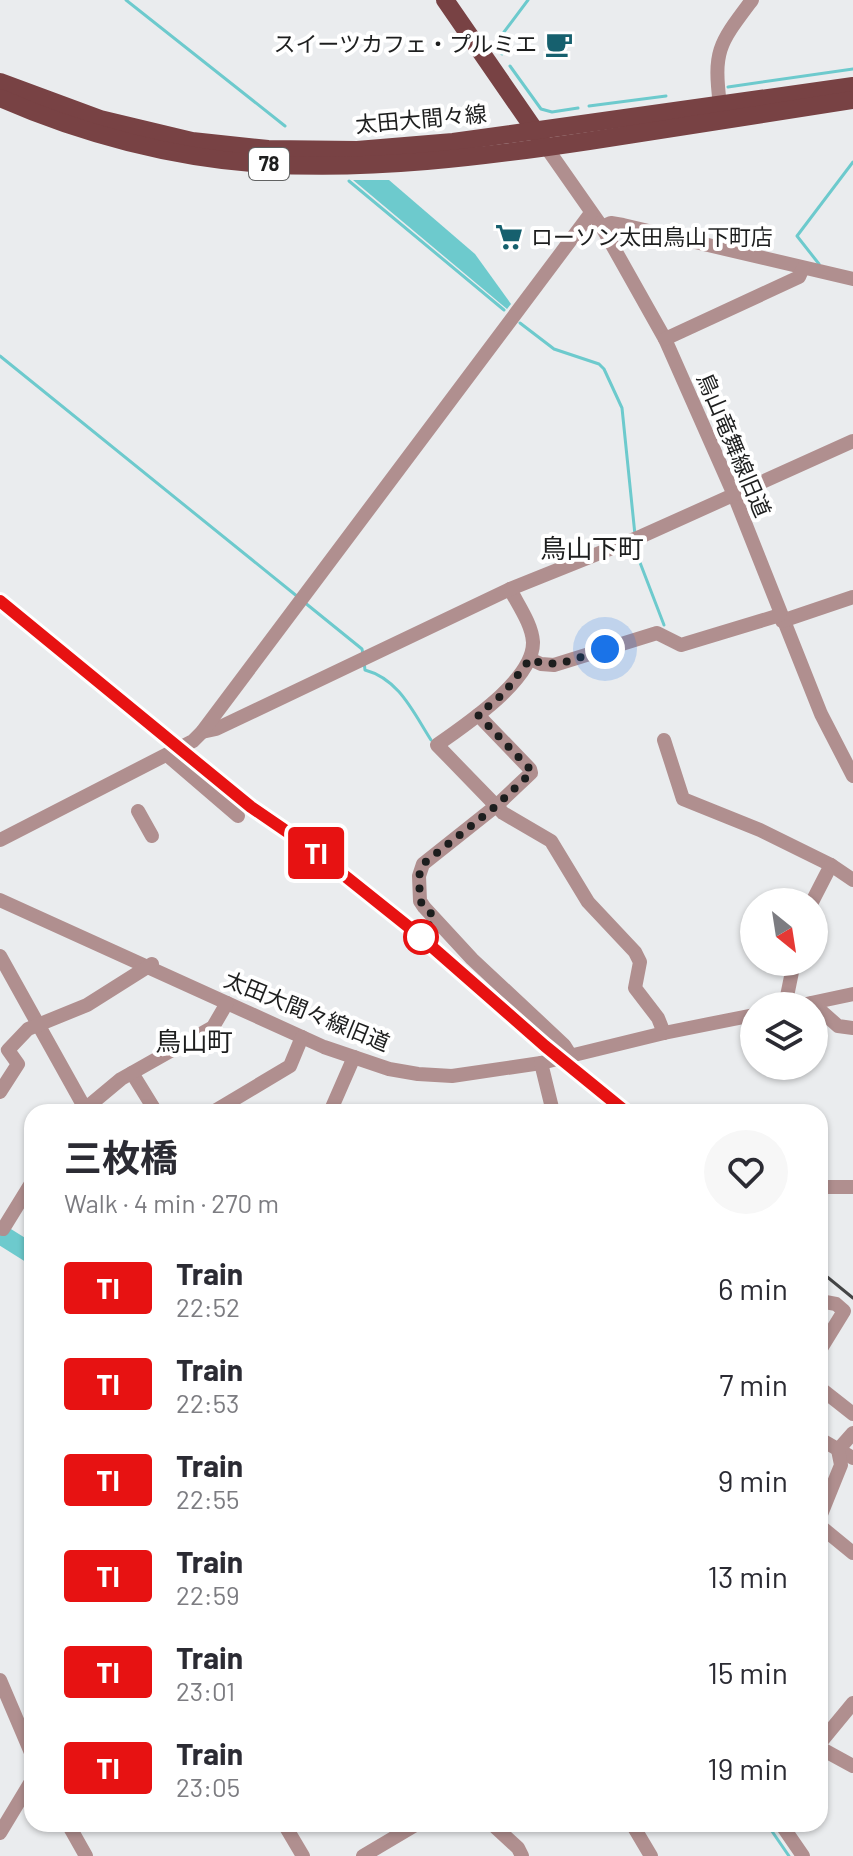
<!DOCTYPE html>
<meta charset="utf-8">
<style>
:root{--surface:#fff;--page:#f7f7f7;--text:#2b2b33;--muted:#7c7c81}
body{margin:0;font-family:Barlow,"Noto Sans JP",sans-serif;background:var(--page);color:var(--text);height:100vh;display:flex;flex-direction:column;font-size:30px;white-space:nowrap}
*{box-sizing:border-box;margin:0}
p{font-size:26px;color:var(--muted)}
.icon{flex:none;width:44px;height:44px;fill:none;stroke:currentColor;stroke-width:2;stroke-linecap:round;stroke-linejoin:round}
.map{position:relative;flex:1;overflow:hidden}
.sheet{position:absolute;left:24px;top:1104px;width:804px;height:728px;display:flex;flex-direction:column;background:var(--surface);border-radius:24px;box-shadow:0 2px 6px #0004}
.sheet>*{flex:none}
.badge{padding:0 16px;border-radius:6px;font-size:28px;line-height:52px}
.needle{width:52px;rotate:150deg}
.buttons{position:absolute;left:740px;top:888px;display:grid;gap:16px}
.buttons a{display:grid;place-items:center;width:88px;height:88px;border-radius:50%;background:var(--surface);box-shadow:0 2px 6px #0004;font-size:40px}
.you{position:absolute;width:40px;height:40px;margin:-20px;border:6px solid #fff;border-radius:50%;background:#1a73e8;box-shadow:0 0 0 12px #1a73e833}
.map>.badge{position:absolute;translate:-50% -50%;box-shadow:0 0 0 4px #fff}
.round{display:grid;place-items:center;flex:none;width:84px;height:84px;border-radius:42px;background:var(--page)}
.head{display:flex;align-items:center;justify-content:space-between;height:136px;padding:0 40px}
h1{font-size:38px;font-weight:700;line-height:60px}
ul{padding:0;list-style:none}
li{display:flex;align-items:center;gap:24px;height:96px;padding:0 40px}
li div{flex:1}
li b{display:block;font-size:30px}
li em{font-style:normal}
li .badge{min-width:88px;font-weight:700;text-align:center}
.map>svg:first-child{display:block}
</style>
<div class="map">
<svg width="853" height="1856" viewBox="0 0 853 1856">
<rect width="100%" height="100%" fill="#eaecee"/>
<polygon fill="#6dcacd" points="353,180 389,180 475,254 511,304 507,309"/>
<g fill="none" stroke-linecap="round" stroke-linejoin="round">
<g stroke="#6dcacd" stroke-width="3">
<polyline points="126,0 285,126"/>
<polyline points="502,54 495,44 528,0"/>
<polyline points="510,66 541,109 552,112 578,108"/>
<polyline points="728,87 853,69"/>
<polyline points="589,106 666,96"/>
<polyline points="349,181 504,310"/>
<polyline points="819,264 797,236 853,162"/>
<polyline points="520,323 554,349 599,364 604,369 622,408 635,535"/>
<polyline points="0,356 298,597"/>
<polyline points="636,542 639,560 664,625"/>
<polyline points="304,602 362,649 363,654"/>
<path d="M 364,662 L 365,670 C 399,679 413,712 431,740"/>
<polyline points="767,1824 789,1856"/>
</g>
<polyline stroke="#6dcacd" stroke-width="20" points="0,1234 32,1254"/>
<g stroke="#b08f8f" stroke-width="14">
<path d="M 720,105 C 713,50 719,44 752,0"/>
<polyline points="546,147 602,227 665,339 734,495 821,714 853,776"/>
<polyline points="602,227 611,223 623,225 853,279"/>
<polyline points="665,339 799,277 803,268"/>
<path d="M 510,589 C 518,605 532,624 533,642 C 534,680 465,725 437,745 L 503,813 L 551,841 L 588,902 L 635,952 L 640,962 L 635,988 L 658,1018 L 664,1033"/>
<polyline points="782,621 853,597"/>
<polyline points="530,659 541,664 554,665 657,633 681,645 780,615"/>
<polyline points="478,715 530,769 531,773 496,806 423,864 419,876 420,901 424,907 472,959 564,1045 571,1056"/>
<polyline points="202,732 216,729 510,589 642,536 853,441"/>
<polyline points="664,740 683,799 760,830 831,865 812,902"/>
<polyline points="167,755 238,816"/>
<polyline points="138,811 152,836"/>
<polyline points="0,840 193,741 202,732 591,213"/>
<polyline points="831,865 853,880"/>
<polyline points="0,900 324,1047 389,1069 418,1074 452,1076 541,1063 664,1033 754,1015"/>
<polyline points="0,956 87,1112"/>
<polyline points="812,1003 838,1026 853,1028"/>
<polyline points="785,1006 794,962"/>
<polyline points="797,1006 853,994"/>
<polyline points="541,1063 553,1112"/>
<polyline points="132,1073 156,1112"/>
<polyline points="0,1092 18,1064 8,1050 28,1029 87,1005 152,964"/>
<polyline points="85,1109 121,1079 213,1027 227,1003"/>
<polyline points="213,1112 290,1066 302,1037"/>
<polyline points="330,1112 354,1057"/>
<polyline points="820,1187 853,1187"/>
<polyline points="0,1228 3,1229 32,1182"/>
<polyline points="820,1301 836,1304 844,1311 820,1350"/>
<polyline points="820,1388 853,1414"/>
<polyline points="820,1439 853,1458"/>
<polyline points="820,1517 841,1465 838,1450 853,1433"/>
<polyline points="820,1526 853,1553"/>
<polyline points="0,1680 32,1755"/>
<polyline points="820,1743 853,1703"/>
<polyline points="820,1748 853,1766"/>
<polyline points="68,1824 86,1856"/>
<polyline points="284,1824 303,1856"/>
<polyline points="492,1824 518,1848 522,1856"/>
<polyline points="632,1824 651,1856"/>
<polyline points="781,1824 803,1856"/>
<polyline points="0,1833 32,1780"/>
<polyline points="363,1856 417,1824"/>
</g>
<g stroke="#784244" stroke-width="18">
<polyline points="445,0 541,139"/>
<polyline points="0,82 100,119 192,141 268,149 357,150 453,142 853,86"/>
<path d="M 0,98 C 81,134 174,158 263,164 C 372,171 482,157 589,141 C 677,128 765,114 853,100"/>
</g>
<g stroke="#444546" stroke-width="3">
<polyline points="0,601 251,807 305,844 415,932 545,1046 626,1112"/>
<polyline points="820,1271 853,1298"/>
</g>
</g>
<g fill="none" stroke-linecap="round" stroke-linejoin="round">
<g stroke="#fff" stroke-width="18">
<polyline id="line" points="0,601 251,807 305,844 415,932 545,1046 626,1112"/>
</g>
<use href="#line" stroke="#e71212" stroke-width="12"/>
<path stroke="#1d1e1e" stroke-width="8" stroke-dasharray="0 14.4" d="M 421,937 L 434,917 L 420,901 L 419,876 L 423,864 L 496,806 L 531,773 L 530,769 L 478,715 L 504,693 L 530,659 C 555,671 581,656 605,649"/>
</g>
<defs>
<g id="cafe-bare" transform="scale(2.16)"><path d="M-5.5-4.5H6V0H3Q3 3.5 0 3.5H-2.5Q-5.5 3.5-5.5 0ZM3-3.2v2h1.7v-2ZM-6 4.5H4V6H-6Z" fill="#16606e" stroke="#fff" stroke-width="2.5" paint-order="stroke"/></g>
<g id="supermarket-bare" transform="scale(2.16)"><path d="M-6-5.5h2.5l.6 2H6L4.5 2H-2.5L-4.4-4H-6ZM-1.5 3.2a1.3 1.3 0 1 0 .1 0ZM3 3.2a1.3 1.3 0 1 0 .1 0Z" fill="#16606e" stroke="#fff" stroke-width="2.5" paint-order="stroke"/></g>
</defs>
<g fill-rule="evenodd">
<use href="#cafe-bare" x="559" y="44"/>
<use href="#supermarket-bare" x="509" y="237"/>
</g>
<circle fill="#fff" stroke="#e71212" stroke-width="4" cx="421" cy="937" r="16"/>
<g text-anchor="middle" stroke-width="8" stroke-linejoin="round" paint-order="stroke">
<rect fill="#fff" stroke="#616262" stroke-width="2" x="249" y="148" width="40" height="32" rx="6"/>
<g font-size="20" font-weight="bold" fill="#1d1e1e">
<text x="269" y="171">78</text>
</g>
<g font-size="22" fill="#1d1e1e" stroke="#fff" text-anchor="end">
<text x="537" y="52">スイーツカフェ・プルミエ</text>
<text x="531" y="245" text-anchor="start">ローソン太田鳥山下町店</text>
</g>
<g font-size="22" fill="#1d1e1e" stroke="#fff">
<text transform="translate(421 119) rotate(-5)" y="8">太田大間々線</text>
<text transform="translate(734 445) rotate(67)" y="8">鳥山竜舞線旧道</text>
<text transform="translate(307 1011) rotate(22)" y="8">太田大間々線旧道</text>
</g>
<g font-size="26" fill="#1d1e1e" stroke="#fff">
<text x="592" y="558">鳥山下町</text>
<text x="194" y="1051">鳥山町</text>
</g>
</g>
</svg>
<div class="buttons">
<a><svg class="needle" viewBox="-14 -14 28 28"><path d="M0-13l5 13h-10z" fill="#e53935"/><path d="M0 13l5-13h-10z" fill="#7c7c81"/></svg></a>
<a><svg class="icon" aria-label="layers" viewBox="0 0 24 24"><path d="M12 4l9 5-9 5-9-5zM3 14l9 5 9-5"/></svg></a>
</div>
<div class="you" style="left:605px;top:649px"></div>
<b class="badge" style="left:316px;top:853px;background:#e71212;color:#fff">TI</b>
<section class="sheet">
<div class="head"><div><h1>三枚橋</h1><p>Walk · 4 min · 270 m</p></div><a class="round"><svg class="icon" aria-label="heart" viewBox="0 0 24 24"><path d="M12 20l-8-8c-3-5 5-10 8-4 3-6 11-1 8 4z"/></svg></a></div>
<ul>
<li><span class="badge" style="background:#e71212;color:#fff">TI</span><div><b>Train</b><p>22:52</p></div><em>6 min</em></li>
<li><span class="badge" style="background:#e71212;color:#fff">TI</span><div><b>Train</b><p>22:53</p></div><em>7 min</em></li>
<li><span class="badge" style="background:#e71212;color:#fff">TI</span><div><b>Train</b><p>22:55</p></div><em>9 min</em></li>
<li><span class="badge" style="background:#e71212;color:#fff">TI</span><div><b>Train</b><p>22:59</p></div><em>13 min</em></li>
<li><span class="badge" style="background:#e71212;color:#fff">TI</span><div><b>Train</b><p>23:01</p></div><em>15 min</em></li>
<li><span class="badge" style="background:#e71212;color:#fff">TI</span><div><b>Train</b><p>23:05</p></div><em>19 min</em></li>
</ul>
</section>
</div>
